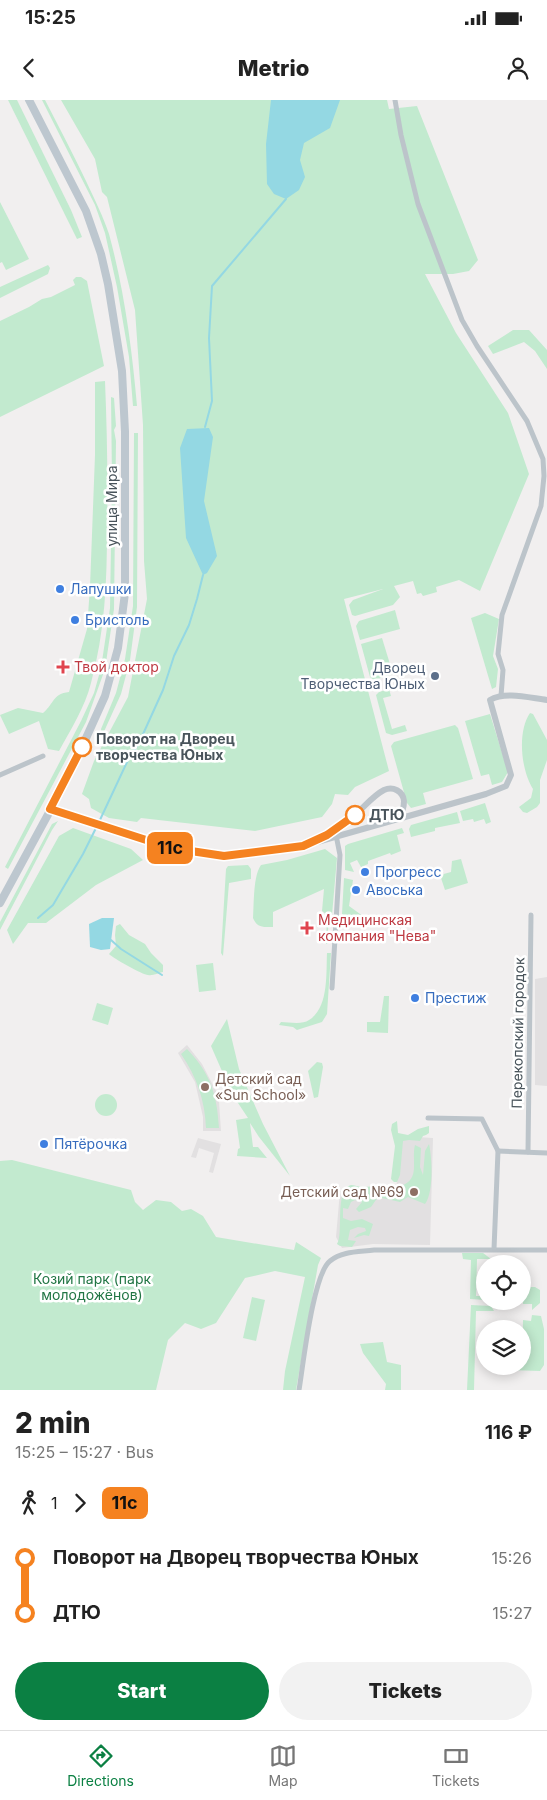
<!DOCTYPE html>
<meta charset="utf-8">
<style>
:root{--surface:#fff;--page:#f2f2f2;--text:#222;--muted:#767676;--line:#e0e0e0;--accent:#0b8043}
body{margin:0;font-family:Inter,sans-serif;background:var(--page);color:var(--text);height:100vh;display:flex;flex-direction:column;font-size:19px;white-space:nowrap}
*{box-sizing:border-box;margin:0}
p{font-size:16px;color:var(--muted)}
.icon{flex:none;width:28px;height:28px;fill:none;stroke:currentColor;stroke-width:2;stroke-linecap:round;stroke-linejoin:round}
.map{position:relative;height:1290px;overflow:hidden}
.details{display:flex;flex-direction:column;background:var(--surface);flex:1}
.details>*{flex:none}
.badge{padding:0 10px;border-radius:8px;font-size:18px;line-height:32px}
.tools{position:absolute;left:476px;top:1155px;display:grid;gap:10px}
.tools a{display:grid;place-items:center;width:55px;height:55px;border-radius:50%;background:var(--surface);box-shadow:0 2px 12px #0003;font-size:25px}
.map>.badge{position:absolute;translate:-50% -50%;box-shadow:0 0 0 2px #fff}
.legs{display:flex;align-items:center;gap:8px;height:55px;padding:0 15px;font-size:16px}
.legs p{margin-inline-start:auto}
.headline{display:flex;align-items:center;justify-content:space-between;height:85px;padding:0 15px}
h1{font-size:28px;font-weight:800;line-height:38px}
.primary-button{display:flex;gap:10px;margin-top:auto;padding:10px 15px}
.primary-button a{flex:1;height:58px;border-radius:30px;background:var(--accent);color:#fff;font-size:20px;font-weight:800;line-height:58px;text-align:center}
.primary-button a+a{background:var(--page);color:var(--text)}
ul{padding:0 15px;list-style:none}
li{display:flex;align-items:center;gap:18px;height:55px;font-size:19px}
li i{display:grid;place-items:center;width:8px;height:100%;margin:0 6px;background:currentColor}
li i::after{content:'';width:12px;height:12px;margin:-6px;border:4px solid;border-radius:50%;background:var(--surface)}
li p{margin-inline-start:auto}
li:first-child i{background:linear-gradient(#0000 50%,currentColor 0)}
li:last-child i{background:linear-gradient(currentColor 50%,#0000 0)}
.status{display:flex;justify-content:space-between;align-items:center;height:35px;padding:0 25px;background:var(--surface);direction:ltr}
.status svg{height:14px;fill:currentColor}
header{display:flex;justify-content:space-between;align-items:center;height:65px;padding:0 15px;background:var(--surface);font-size:22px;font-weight:800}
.menu{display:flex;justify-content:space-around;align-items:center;height:70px;border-top:1px solid var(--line);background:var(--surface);font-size:14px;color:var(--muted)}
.menu a{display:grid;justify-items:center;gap:2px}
.menu .current{color:var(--accent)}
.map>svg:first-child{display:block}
</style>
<div class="status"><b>15:25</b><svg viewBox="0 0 49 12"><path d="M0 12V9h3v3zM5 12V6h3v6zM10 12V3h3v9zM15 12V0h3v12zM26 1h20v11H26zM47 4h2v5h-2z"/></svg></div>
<header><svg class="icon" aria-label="back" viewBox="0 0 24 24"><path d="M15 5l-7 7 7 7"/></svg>Metrio<svg class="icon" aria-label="person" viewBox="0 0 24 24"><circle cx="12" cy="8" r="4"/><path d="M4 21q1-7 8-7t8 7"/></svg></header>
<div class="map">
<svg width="547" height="1290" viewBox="0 0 547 1290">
<rect width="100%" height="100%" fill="#f1efef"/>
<g fill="#e2e0e1">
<polygon points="547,877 547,986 535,985 535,879"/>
<polygon points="187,945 202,964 216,991 219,1002 221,1031 203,1031 203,1017 195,982 178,953"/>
<polygon points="400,1036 433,1038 430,1145 373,1144 342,1148 336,1137 340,1091 396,1094"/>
<polygon points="198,1038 221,1044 213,1073 209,1072 214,1053 199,1048 196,1058 191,1057"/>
</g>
<g fill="#c2eacf">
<polygon points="8,0 17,0 71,110 82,137 77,139"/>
<path d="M 42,0 L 45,0 C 59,27 73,54 86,81 C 94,98 103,116 109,134 C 124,189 132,248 137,306 L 133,306 L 129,257 L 117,187 L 105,133 L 95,105 Z"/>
<polygon points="61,0 387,0 389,9 417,6 478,160 469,171 453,174 425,174 456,233 508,313 529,374 480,491 459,480 436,487 437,492 423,496 421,493 417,494 413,481 394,486 400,497 393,505 355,516 352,515 349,505 353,500 383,489 344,499 389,671 355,687 348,695 335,694 332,704 322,717 255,731 141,718 137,722 109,718 91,708 89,699 82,694 94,661 128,597 147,499 144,461 143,325 135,210 107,97 102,92 95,59"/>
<polygon points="0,102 29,159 6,170 2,162 0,163"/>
<polygon points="48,165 50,168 48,174 0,198 0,187"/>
<polygon points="76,177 81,177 87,181 104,266 0,317 0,221 29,207 42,199 51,197 75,185 73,180"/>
<polygon points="513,230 529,230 547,250 547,269 535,251 524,242 493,254 488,246"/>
<path d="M 105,281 C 107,330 108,379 107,429 C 107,481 105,532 91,583 C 85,607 71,629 59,651 L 48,649 L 39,621 L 9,634 L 0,615 L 18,608 L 43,613 C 55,603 52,594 69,592 L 87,529 L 90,487 L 95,355 L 95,282 Z"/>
<polygon points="111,297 114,298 116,326 114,330 116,341 114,509 105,569 86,622 8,769 5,767 81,621 94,593 101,568 110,508 112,381"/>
<polygon points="134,333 138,333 137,507 130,560 121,594 102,636 101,629 116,593 125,559 133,506"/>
<polygon points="395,510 400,529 360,540 356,526 359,521"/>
<polygon points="485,513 499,519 493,556 498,569 496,587 492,589 471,518"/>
<polygon points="382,538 393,574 374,580 370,577 361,544"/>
<polygon points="389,589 391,596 383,598 392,629 405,625 407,631 392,635 386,633 376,595 379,592"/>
<path d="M 530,613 L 533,614 L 547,640 L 547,660 L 540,680 L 540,703 L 537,707 L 527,713 L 523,712 L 519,707 L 531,698 L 533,689 C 521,670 517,632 530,613 Z"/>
<polygon points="490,614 508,672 502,682 492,685 489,674 481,676 465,621"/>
<polygon points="455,625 458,628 473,679 423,693 426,704 411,708 407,703 391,646 394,642"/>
<polygon points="485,703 491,722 486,724 484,719 474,722 473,719 463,721 460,711"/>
<polygon points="457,712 460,723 435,728 435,731 411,737 409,729 411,725"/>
<polygon points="58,721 52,730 0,830 0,822 52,724"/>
<polygon points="73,728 131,749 143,760 96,785 46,823 28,823 13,844 7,830 59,736"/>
<polygon points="402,728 404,733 397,735 401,751 391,755 390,753 368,761 368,764 361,767 357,760 350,763 354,772 345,770 345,746 348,744"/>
<path d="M 325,749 L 337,758 L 332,815 L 329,817 L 327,844 L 326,844 L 327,815 L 322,811 L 324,789 L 273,812 L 273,827 C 264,827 257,828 253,818 C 254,804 253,776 261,765 L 287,760 Z"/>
<polygon points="461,759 468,783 445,790 440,775 451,772 452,761"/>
<polygon points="248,765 251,769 251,779 229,783 223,856 221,853 226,769 228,766"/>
<polygon points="344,778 353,780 349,806 367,819 360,827 356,826 342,814"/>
<path d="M 120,824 L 129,835 L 145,844 L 151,853 L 163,865 L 163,872 C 158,873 153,876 148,875 C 143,875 113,858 109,854 L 116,846 L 115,835 L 116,826 Z"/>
<path d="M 327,853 L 331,853 L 327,914 L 322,922 L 300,929 L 297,930 L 293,927 L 279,925 L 281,922 C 289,922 302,925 309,920 C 329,908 326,873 327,853 Z"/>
<polygon points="213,863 216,890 199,892 196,865"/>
<polygon points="384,896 389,896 388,933 367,932 367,922 380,922"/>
<polygon points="97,903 113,908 108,925 92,920"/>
<polygon points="227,919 239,969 263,1024 290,1076 259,1037 250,1023 253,1047 258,1047 267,1058 237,1056 238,1049 240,1048 236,1020 248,1018 232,994 211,946"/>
<path d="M 187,949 C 211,974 217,995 219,1028 L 206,1028 C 205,1001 197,977 181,954 Z"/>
<polygon points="317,962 322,963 323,967 318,997 314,998 308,971"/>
<circle cx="106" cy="1005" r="11"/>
<polygon points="397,1021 398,1033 408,1035 418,1029 429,1026 429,1033 426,1035 423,1036 420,1041 409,1040 403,1041 400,1075 397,1082 394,1082 391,1079 395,1046 391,1030 392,1024"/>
<path d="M 429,1044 C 432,1057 434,1093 425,1104 L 408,1097 L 400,1102 L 378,1097 L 371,1107 L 359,1112 L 356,1109 L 362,1102 L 355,1100 L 351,1102 L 348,1109 L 343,1108 L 343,1118 L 351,1121 L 362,1119 L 373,1124 L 369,1136 L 364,1135 L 354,1138 L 358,1134 L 366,1131 L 365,1128 L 358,1127 L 350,1130 L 348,1140 L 356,1141 L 352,1147 L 340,1146 L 337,1144 C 344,1134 334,1089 351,1085 C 354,1085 359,1087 363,1087 C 368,1087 373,1086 379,1085 L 383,1095 L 391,1098 L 397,1097 L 401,1086 C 421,1079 411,1060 415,1045 L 421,1048 L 420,1067 L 423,1075 L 425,1051 Z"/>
<polygon points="12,1060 131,1090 135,1102 143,1110 156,1100 171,1102 182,1111 191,1109 203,1116 216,1137 294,1150 296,1142 321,1158 318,1165 296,1290 283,1290 285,1271 305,1177 275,1171 245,1178 216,1223 201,1229 185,1223 168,1240 156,1290 0,1290 0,1061"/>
<polygon points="462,1153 483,1153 491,1159 477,1159 476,1196 485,1196 485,1200 470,1199 471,1160 463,1159"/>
<polygon points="523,1187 535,1187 540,1190 540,1203 532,1210 532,1204 523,1204"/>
<polygon points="252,1197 265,1200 256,1241 243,1238"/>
<polygon points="471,1205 491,1206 494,1211 476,1211 474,1290 467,1290"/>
<polygon points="532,1215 541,1216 544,1229 544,1265 540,1271 506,1270 503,1266 522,1266 523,1220 531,1221"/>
<polygon points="383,1242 387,1262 401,1265 401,1290 385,1290 386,1284 363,1253 360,1244"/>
</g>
<g fill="#94d8e3">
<polygon points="271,0 340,0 330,28 304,43 300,60 305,77 299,90 286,99 274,94 267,84 266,44"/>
<polygon points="209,328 213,337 204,401 217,456 207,473 203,475 186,438 180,348 187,329"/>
<polygon points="102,818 114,818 110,849 101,850 90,847 89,824"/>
</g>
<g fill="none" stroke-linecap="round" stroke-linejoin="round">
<g stroke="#94d8e3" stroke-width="2">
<polyline points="205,327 212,301 209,238 212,186 286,99"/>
<polyline points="99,722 128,660 139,643 163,590 174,556 189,525 197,499 203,475"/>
<polyline points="38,818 53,805 83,754 97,726"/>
<polyline points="111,840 121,849 162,875"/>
</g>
<g stroke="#bcc4ca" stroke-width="5">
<polyline points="395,0 401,35 418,104 462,220 477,246 527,321 543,359 544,376 541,406 502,515 498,554 503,570 501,596"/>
<polyline points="0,675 43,656"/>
<polyline points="332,888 340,755 336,735"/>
<polyline points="428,1018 482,1019 498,1051 494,1149"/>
<polyline points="498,1051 547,1053"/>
<polyline points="528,1052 531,815"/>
<path d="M 299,1290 C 303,1266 313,1174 330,1161 C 342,1151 359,1152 374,1150 L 547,1150"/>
</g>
<g stroke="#bcc4ca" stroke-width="6">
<path d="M 51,709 L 171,748 L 224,756 L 303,746 L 486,694 L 506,686 L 511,675 L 490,600 C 505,591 530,598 547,600"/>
<path d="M 318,739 C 332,733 346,723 357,713 C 365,706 374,695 384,690 C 393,686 403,691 404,701 C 404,709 402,712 398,719"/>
</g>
<polyline stroke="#bdc7cf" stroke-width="8" points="0,803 51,709 82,647 105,596 118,548 125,493 125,332 122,271 108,184 101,154 86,111 29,0"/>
</g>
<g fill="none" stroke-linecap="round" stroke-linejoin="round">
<g stroke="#fff" stroke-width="11">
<polyline id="line-1" points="82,647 50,709 171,748 224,756 303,746 327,735 355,715"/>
</g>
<use href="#line-1" stroke="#f58220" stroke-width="8"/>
</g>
<g fill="#3f7fe0" stroke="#fff" stroke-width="2">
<circle cx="60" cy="489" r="5"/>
<circle cx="75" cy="520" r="5"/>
<circle cx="365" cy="772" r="5"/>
<circle cx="356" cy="790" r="5"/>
<circle cx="415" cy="898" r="5"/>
<circle cx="44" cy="1044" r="5"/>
</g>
<g fill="#e0444e" stroke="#fff" stroke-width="2">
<path d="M60.5 559.5h5v5h5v5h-5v5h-5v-5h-5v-5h5z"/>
<path d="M304.5 820.5h5v5h5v5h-5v5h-5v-5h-5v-5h5z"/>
</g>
<circle fill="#5c6f8a" stroke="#fff" stroke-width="2" cx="435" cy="576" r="5"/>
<g fill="#fff" stroke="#f58220" stroke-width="2.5">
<circle cx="82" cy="647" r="9"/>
<circle cx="355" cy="715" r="9"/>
</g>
<g fill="#8d6e63" stroke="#fff" stroke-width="2">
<circle cx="205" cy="987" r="5"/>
<circle cx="414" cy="1092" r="5"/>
</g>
<g text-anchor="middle" stroke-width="5" stroke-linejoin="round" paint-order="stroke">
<g font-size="14" fill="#49545b" stroke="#fff">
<text transform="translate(112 406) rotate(-90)" y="5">улица Мира</text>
<text transform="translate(518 933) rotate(-89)" y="5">Перекопский городок</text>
</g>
<g font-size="14" fill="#366cbe" stroke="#fff" text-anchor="start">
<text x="70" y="494">Лапушки</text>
<text x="85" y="525">Бристоль</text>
<text x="375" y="777">Прогресс</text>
<text x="366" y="795">Авоська</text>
<text x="425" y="903">Престиж</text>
<text x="54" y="1049">Пятёрочка</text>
</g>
<g font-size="14" fill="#be3a42" stroke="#fff" text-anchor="start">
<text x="74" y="572">Твой доктор</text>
<text x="318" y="825">Медицинская<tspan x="318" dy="16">компания "Нева"</tspan></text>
</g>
<g font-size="14" fill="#4e5e75" stroke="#fff" text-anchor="end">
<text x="425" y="573">Дворец<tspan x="425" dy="16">Творчества Юных</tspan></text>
</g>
<g font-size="14" font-weight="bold" fill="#49545b" stroke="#fff" text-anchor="start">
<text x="96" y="644">Поворот на Дворец<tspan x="96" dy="16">творчества Юных</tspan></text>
<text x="369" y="720">ДТЮ</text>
</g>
<g font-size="14" fill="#785e54" stroke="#fff" text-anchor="start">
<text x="215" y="984">Детский сад<tspan x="215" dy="16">«Sun School»</tspan></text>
<text x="404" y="1097" text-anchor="end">Детский сад №69</text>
</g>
<g font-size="14" fill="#217544" stroke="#fff">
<text x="92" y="1184">Козий парк (парк<tspan x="92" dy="16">молодожёнов)</tspan></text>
</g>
</g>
</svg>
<div class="tools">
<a><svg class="icon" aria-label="locate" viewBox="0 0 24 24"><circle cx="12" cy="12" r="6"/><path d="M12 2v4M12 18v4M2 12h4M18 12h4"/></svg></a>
<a><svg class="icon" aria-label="layers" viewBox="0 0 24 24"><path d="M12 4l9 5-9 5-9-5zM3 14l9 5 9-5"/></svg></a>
</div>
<b class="badge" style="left:170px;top:748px;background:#f58220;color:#111">11с</b>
</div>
<section class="details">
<div class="headline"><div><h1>2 min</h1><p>15:25 – 15:27 · Bus</p></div><b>116 ₽</b></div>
<div class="legs"><svg class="icon" aria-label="walk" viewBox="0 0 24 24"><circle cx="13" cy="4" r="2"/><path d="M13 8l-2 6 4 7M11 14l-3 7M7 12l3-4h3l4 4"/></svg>1<svg class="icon" aria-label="forward" viewBox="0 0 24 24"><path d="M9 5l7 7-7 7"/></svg><b class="badge" style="background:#f58220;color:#111">11с</b></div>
<ul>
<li><i style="color:#f58220"></i><b>Поворот на Дворец творчества Юных</b><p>15:26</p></li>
<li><i style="color:#f58220"></i><b>ДТЮ</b><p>15:27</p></li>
</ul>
<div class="primary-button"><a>Start</a><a>Tickets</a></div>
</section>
<nav class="menu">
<a class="current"><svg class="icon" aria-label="directions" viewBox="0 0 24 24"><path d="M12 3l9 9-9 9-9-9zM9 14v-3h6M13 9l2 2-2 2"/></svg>Directions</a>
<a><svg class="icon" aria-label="map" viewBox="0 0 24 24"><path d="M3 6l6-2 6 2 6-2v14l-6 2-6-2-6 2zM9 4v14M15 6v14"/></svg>Map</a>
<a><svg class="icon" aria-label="tickets" viewBox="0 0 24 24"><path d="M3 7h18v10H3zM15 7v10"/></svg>Tickets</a>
</nav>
